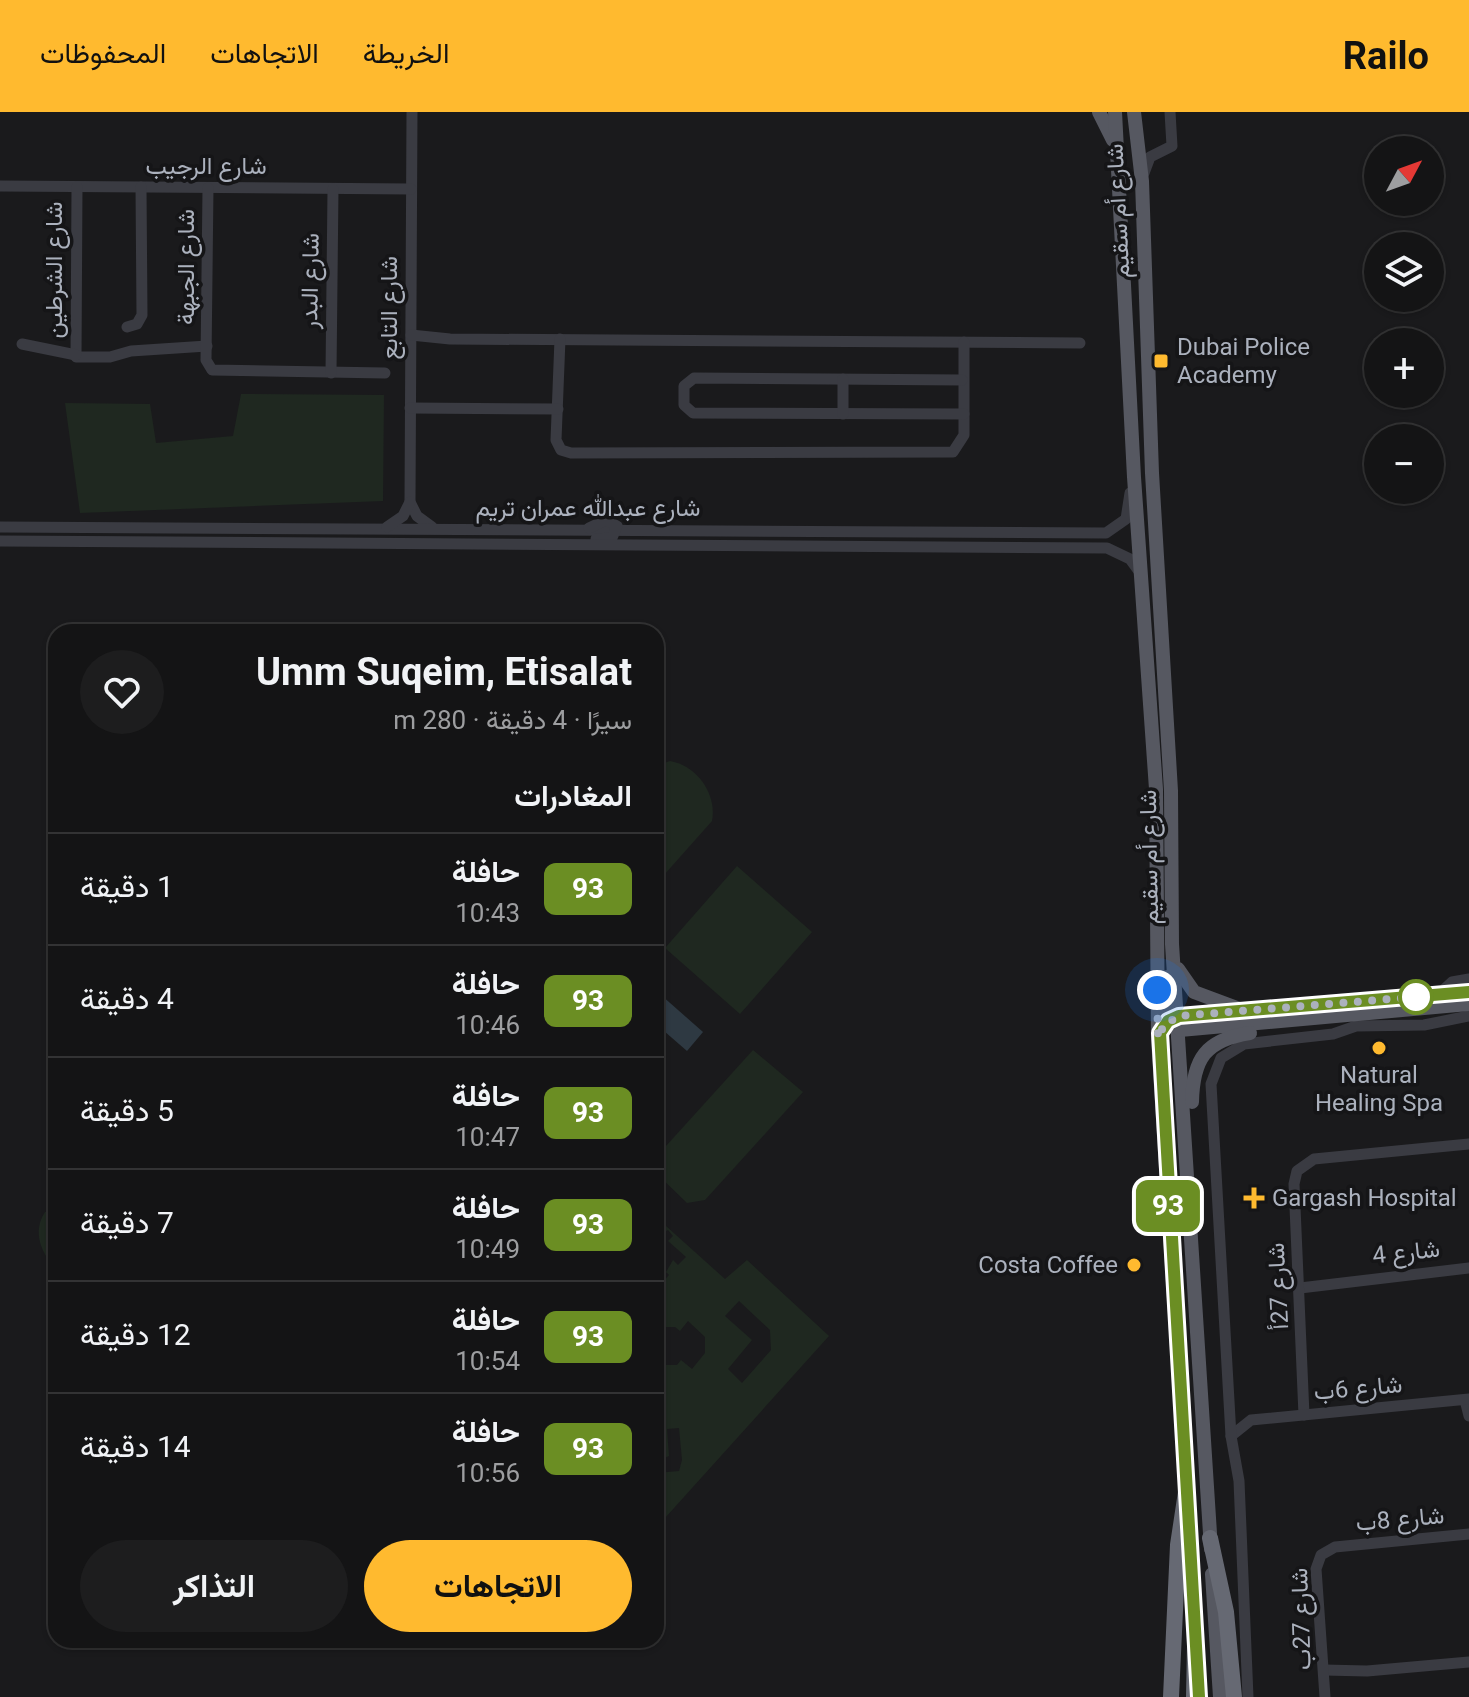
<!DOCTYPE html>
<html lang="ar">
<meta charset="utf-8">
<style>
:root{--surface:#141415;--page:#1d1d1e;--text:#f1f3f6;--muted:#9d9ea0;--line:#333334;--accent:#ffba2f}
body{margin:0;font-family:Roboto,Vazirmatn,sans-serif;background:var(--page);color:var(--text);direction:rtl;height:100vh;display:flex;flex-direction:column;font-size:30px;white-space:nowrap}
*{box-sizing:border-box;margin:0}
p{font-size:26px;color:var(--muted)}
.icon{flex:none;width:44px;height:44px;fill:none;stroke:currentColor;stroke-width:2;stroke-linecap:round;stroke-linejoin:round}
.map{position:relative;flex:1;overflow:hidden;direction:ltr}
.side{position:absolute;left:48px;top:512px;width:616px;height:1024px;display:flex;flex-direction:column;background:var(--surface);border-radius:24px;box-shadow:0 2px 6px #0004,0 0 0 2px var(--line);direction:rtl}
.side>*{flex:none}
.badge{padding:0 16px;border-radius:12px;font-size:28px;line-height:52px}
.needle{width:52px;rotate:49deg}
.fabs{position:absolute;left:1364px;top:24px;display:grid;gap:16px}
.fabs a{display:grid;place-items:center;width:80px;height:80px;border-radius:50%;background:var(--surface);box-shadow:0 2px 6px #0004,0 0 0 2px var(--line);font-size:40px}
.you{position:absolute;width:40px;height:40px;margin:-20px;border:6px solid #fff;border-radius:50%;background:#1a73e8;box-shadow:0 0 0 12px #1a73e833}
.map>.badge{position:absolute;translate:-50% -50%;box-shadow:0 0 0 4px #fff}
h2{padding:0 32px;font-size:30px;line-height:72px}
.round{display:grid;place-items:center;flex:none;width:84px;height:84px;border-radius:42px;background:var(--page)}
.headline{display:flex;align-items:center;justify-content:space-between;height:136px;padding:0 32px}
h1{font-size:38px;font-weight:700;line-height:60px}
.action{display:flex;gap:16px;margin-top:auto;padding:16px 32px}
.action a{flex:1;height:92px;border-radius:48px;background:var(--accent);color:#111;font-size:32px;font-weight:700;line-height:92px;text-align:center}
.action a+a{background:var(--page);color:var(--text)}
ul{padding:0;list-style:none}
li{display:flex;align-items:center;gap:24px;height:112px;padding:0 32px;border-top:2px solid var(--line)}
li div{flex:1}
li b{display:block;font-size:30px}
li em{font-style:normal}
li .badge{min-width:88px;font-weight:700;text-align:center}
header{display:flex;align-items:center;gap:48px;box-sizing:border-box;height:112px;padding:0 40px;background:var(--accent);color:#111}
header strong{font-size:38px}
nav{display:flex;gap:44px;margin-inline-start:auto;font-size:28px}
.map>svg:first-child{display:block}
</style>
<header>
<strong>Railo</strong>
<nav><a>الخريطة</a><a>الاتجاهات</a><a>المحفوظات</a></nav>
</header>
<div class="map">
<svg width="1469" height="1585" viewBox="0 0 1469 1585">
<rect width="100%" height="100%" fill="#1a1a1c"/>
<g fill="#1f2820" fill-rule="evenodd">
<polygon points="241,282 384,283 383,389 80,401 65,291 150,292 156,331 233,324"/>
<path d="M 670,649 C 698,654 717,683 712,709 L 656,772 L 656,654 Z"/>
<polygon points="737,754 812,820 740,902 665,836"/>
<polygon points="753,938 803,980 705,1088 687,1091 656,1061 656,1045"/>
<path d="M 56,1099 L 56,1157 C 41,1141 32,1120 45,1100 Z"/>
<path d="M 656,1105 L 725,1167 L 747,1148 L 829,1224 L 656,1416 L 656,1361 L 679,1359 L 682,1348 L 679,1316 L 667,1317 L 669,1344 L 656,1350 L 656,1249 L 661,1253 L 677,1253 L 681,1248 L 692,1257 L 705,1241 L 705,1225 L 688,1209 L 680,1219 L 675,1215 L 660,1215 L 656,1220 L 656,1186 L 663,1178 L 659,1174 L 669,1163 L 666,1160 L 673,1148 L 678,1153 L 686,1145 L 668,1129 L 673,1124 L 668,1118 L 660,1122 ZM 739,1189 L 770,1218 L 771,1238 L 742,1271 L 728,1257 L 752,1228 L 725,1204 Z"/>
</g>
<polygon fill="#2e3942" points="661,883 703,920 687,939 656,912 656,889"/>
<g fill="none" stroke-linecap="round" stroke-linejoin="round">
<g stroke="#3a3b42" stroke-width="11">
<polyline points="412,0 410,390 417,404 432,415"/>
<polyline points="1144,61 1150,45 1172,34 1170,0"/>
<polyline points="0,74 411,77"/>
<polyline points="77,75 76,245 110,245 131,239 207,234"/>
<polyline points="208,76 206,248 212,258 385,261"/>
<polyline points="127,215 137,212 142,203 141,75"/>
<polyline points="411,223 450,227 1080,231"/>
<polyline points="560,227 556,328 561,338 571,341 953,340 964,323 964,230"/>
<polyline points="22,232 76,243"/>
<polyline points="331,261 333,77"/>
<polyline points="962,268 694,266 684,274 684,293 693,301 964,302"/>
<polyline points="410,296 558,297"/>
<polyline points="843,302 843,267"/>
<polyline points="0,415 1106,421 1126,407 1130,381"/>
<polyline points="387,415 403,404 410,390"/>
<polyline points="589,416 606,408 617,414 612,426 596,427"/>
<polyline points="0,429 1107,436 1130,447 1141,462"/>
<polyline points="1438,883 1452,870 1469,867"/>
<polyline points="1300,1176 1469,1156"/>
<polyline points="1465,1288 1469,1304"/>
<polyline points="1304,1303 1294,1072 1297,1059 1314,1047 1469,1032"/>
<polyline points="1231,1324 1251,1308 1469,1287"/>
<polyline points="1324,1558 1367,1559 1469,1550"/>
<polyline points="1248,1585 1239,1369 1231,1324 1211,972 1221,946 1244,932 1333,922 1356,914 1424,913 1469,904"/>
<polyline points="1325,1585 1316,1457 1321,1443 1335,1435 1469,1422"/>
</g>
<g stroke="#565861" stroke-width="14">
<polyline points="1099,0 1113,28"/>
<polyline points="1115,0 1134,365 1156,677 1158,926 1196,1545"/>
<polyline points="1134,0 1142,69 1152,361 1171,679 1172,832 1211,1437"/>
<polyline points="1178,857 1194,880 1245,899"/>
<polyline points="1167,865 1168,897 1178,914"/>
<polyline points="1180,918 1469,892"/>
<polyline points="1158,926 1164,913 1179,904 1469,880"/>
<path d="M 1192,990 C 1193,947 1205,928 1250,921"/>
<polyline points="1212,1462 1220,1585"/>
</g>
<g stroke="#666973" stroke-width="16">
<polyline points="1210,1426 1226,1500 1234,1585"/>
<polyline points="1171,1585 1178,1433 1186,1380"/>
<polyline points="1194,1585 1195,1534"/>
</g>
</g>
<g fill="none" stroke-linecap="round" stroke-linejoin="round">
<g stroke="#fff" stroke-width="18">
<polyline id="line" points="1199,1585 1160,921 1168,909 1179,904 1469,880"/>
</g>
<use href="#line" stroke="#6b8e23" stroke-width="12"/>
<polyline stroke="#abb1bd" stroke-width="8" stroke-dasharray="0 14.4" points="1157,878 1158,926 1164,913 1179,904 1416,885"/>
</g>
<g fill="#ffba2f" stroke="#151517" stroke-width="3">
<rect x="1153" y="241" width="16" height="16" rx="4"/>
<circle cx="1379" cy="936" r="8"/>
<path d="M1250 1074h8v8h8v8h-8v8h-8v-8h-8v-8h8z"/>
<circle cx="1134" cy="1153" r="8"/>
</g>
<circle fill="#fff" stroke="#6b8e23" stroke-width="4" cx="1416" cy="885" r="16"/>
<g text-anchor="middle" stroke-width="7" stroke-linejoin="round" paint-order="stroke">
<g font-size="24" fill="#abb1bd" stroke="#151517">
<text x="206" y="62">شارع الرجيب</text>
<text transform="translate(1118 99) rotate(-93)" y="8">شارع أم سقيم</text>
<text transform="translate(186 155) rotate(-90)" y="8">شارع الجبهة</text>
<text transform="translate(54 158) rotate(-90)" y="8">شارع الشرطين</text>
<text transform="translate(310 169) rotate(-89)" y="8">شارع البدر</text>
<text transform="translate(389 196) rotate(-90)" y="8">شارع التابع</text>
<text x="588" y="404">شارع عبدالله عمران تريم</text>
<text transform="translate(1149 745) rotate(-91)" y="8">شارع أم سقيم</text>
<text transform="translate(1406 1140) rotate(-6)" y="8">شارع 4</text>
<text transform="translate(1278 1174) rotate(-93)" y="8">شارع 27أ</text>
<text transform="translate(1358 1276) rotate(-5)" y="8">شارع 6ب</text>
<text transform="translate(1400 1407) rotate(-5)" y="8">شارع 8ب</text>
<text transform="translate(1301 1507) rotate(-92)" y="8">شارع 27ب</text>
</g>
<g font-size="24" fill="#abb1bd" stroke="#151517" text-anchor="start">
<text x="1177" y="243">Dubai Police<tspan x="1177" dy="28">Academy</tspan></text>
<text x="1379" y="971" text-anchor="middle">Natural<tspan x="1379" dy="28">Healing Spa</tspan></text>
<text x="1272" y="1094">Gargash Hospital</text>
<text x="1118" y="1161" text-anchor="end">Costa Coffee</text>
</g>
</g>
</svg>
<div class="fabs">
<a><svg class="needle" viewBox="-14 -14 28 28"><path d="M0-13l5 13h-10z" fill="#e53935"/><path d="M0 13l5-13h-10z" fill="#9d9ea0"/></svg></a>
<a><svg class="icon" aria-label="layers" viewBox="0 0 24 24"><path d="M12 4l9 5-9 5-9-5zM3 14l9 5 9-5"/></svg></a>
<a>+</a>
<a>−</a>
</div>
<div class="you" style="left:1157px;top:878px"></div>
<b class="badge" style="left:1168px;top:1094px;background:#6b8e23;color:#fff">93</b>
<section class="side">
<div class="headline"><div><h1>Umm Suqeim, Etisalat</h1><p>سيرًا · 4 دقيقة · 280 m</p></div><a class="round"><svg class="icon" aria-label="heart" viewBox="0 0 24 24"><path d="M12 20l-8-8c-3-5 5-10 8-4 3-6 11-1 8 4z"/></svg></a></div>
<h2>المغادرات</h2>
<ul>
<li><span class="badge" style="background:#6b8e23;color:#fff">93</span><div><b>حافلة</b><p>10:43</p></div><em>1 دقيقة</em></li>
<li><span class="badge" style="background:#6b8e23;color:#fff">93</span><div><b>حافلة</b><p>10:46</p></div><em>4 دقيقة</em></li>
<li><span class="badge" style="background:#6b8e23;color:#fff">93</span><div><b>حافلة</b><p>10:47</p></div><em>5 دقيقة</em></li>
<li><span class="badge" style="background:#6b8e23;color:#fff">93</span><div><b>حافلة</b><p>10:49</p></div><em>7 دقيقة</em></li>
<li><span class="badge" style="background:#6b8e23;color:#fff">93</span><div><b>حافلة</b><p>10:54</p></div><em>12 دقيقة</em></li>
<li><span class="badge" style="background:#6b8e23;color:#fff">93</span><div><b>حافلة</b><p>10:56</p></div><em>14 دقيقة</em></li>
</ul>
<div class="action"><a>الاتجاهات</a><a>التذاكر</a></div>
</section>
</div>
